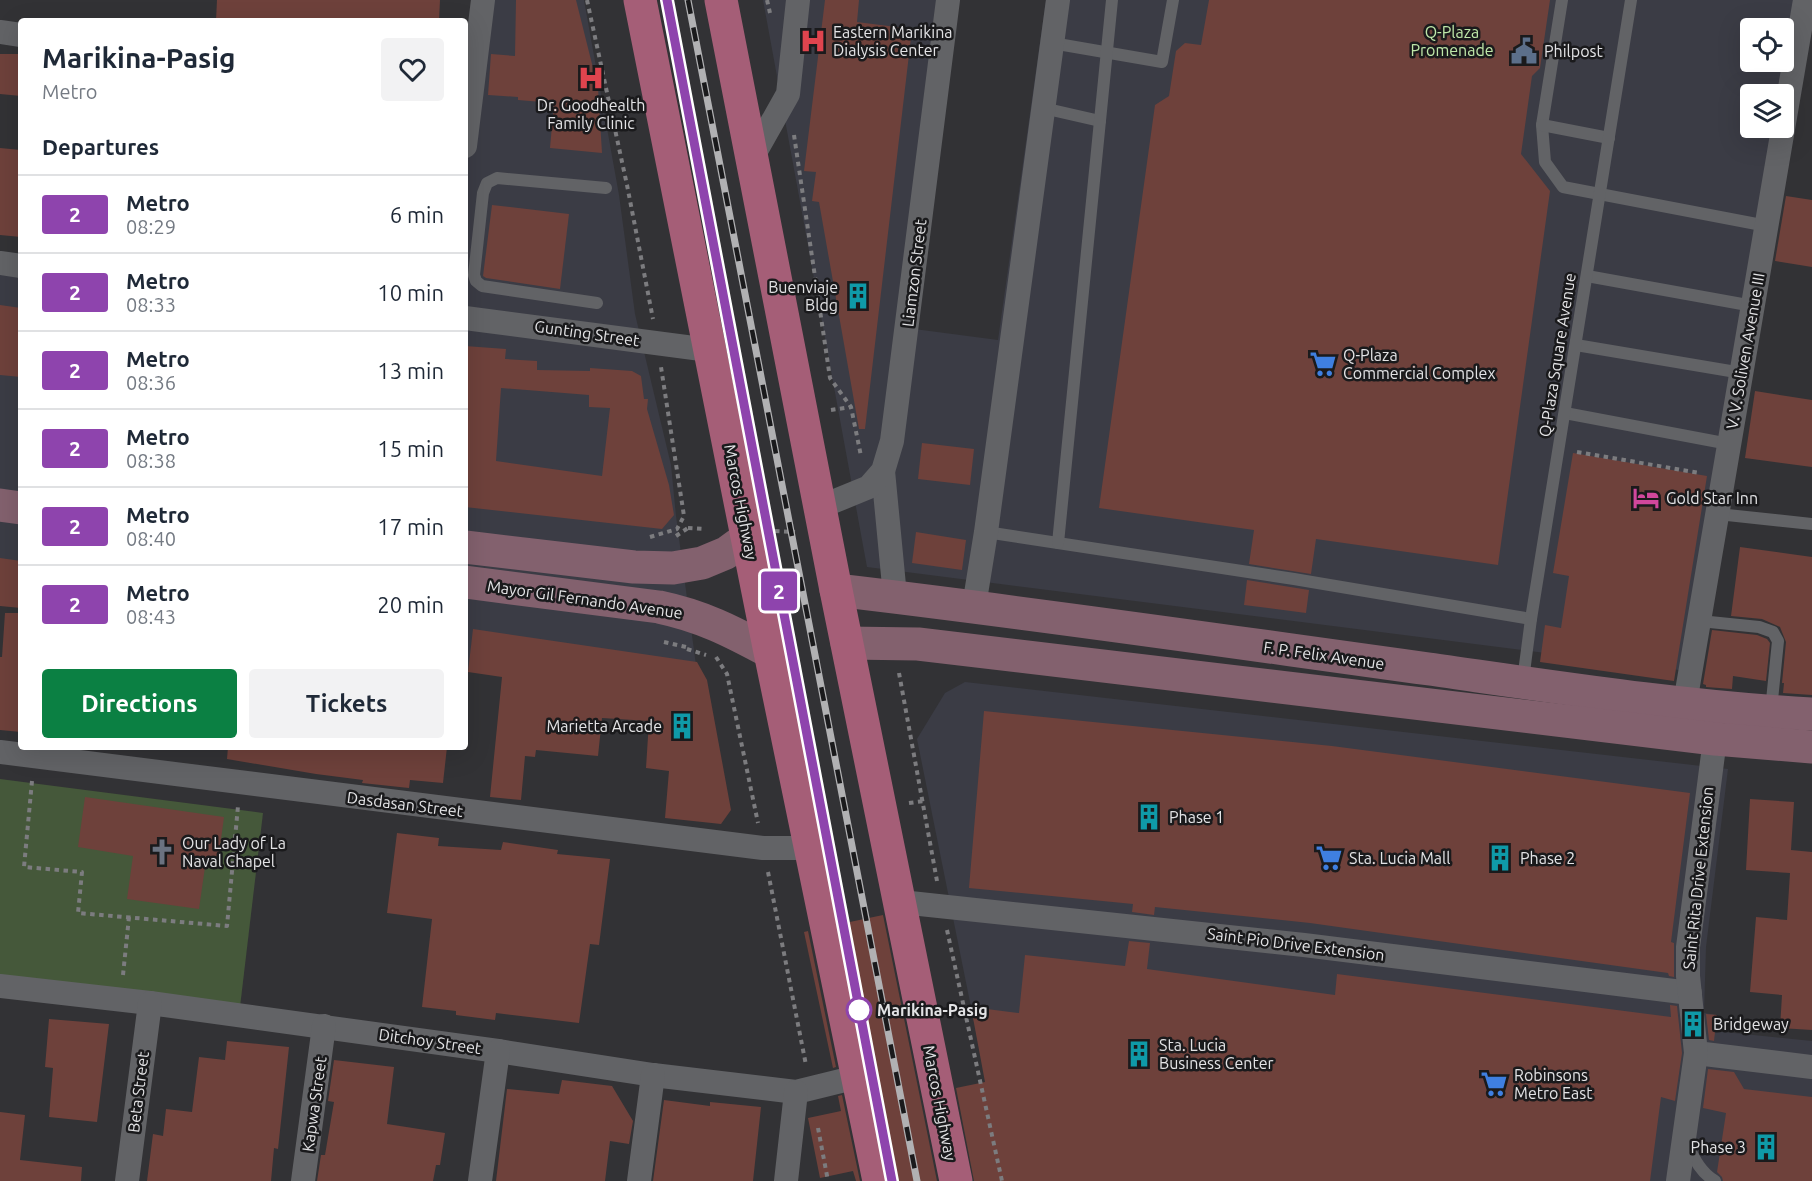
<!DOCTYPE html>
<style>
:root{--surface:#fff;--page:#f2f2f3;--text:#1f2937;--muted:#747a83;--line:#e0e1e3;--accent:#0b8043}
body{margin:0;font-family:Ubuntu,sans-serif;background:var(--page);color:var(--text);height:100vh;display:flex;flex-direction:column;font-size:22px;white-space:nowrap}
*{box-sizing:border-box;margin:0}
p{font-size:20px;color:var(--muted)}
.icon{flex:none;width:33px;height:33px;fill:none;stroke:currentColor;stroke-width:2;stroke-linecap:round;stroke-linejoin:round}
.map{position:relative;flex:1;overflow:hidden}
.details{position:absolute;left:18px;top:18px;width:450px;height:732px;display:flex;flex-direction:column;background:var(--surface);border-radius:6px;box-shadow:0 6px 24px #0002}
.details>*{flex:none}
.badge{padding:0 12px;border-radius:4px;font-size:21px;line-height:39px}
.buttons{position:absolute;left:1740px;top:18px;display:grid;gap:12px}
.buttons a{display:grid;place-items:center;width:54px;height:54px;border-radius:6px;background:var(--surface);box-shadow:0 6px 24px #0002;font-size:30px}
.map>.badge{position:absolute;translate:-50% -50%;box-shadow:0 0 0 3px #fff}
h2{padding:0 24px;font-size:22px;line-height:54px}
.round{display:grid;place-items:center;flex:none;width:63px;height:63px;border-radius:6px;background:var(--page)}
.overview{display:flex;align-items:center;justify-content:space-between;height:102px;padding:0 24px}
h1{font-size:28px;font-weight:700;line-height:45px}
.primary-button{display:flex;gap:12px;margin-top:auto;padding:12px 24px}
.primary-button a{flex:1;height:69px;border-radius:6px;background:var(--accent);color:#fff;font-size:24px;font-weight:700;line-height:69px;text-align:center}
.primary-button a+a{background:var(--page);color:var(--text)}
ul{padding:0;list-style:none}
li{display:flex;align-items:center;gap:18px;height:78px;padding:0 24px;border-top:2px solid var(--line)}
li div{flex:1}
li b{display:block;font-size:22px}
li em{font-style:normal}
li .badge{min-width:66px;font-weight:700;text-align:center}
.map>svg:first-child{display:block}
</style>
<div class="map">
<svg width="1812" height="1181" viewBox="0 0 1812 1181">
<rect width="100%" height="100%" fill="#323235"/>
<g fill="#3b3c45" fill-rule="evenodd">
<polygon points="484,0 584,0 619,195 635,314 671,465 676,516 702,710 635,705 465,668 465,189"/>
<path d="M 763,0 L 938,0 L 899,327 L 998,340 L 1046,0 L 1797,0 L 1782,94 L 1750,94 L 1750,128 L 1777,128 L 1687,671 L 867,567 ZM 1750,28 L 1784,28 L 1784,62 L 1750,62 Z"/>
<polygon points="0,266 21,268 21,569 0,565"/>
<polygon points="965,682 1728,769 1706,947 1704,1013 1717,1015 1715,1031 1812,1041 1812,1181 1006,1181 917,739 945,693"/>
</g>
<polygon fill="#45583a" points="0,779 263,813 240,1007 0,975"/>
<g fill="#6e413b" fill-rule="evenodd">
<polygon points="217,0 440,0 439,21 216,21"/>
<polygon points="516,0 576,0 598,88 602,153 550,148 554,103 518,100 518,97 488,95 491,54 515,56"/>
<polygon points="825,0 859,0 857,22 912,29 865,429 859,429 819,202 812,201 816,172 804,171"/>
<polygon points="1209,0 1550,0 1540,68 1532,76 1521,154 1550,191 1498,565 1316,539 1311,574 1249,564 1254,530 1099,508 1155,105 1169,96 1176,51 1185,43 1201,45"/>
<polygon points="0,54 21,54 21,96 0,94"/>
<polygon points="0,148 21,150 21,237 0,235"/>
<polygon points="1786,196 1812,200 1812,267 1775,261"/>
<polygon points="492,205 569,214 560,289 486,278 483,276"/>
<polygon points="0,305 21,308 21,377 0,375"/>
<path d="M 465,346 L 506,349 L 505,359 L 537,361 L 537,370 L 590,371 L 590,368 L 632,371 L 641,376 L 644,399 L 648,399 L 647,409 L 669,485 L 674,515 L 662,529 L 465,507 ZM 501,388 L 589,395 L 589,407 L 610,408 L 602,476 L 496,461 Z"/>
<polygon points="1755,391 1812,400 1812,467 1745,458"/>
<polygon points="922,443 974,449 970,485 918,479"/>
<polygon points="1573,453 1707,476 1674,681 1540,662 1545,625 1561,628 1569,576 1553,573"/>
<polygon points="916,532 966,540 962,570 912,563"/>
<polygon points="1740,547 1812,557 1812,695 1783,693 1784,683 1782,683 1786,642 1780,627 1762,619 1731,616"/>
<polygon points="0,558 21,561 21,608 0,606"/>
<polygon points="1247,580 1309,590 1306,613 1244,605"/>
<polygon points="5,613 21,613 21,732 0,730 0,657 2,657"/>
<polygon points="473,629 697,662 707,680 731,810 721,824 665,818 669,771 646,768 649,721 602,718 598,756 536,750 535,757 525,756 521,800 490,797 502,677 468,672"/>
<polygon points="1712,630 1757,635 1767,639 1770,643 1766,681 1733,676 1732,689 1706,687 1706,685 1703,684"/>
<polygon points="984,711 1332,746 1690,793 1671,942 1674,943 1674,977 1669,976 1668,973 1310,923 1155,907 1154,915 1132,912 1133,904 969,888"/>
<polygon points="228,747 447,747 443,783 410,780 409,788 362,783 363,780 316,774 227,759"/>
<polygon points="85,797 224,817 217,869 205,867 199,909 127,899 133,856 78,847"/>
<polygon points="1750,799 1794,802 1791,850 1812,852 1812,1030 1780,1028 1782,995 1750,992 1756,917 1787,920 1790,873 1746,870"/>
<polygon points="397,833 439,838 438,846 501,850 503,842 558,850 557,854 610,859 599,945 590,944 579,1023 496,1013 495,1020 456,1015 456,1011 422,1007 432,919 387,913"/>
<polygon points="883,915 937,1181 897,1181 845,923"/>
<polygon points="808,931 836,1067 833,1068 804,932"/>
<polygon points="1129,941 1150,943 1147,969 1335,995 1337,974 1671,1017 1670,1005 1677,1006 1682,1053 1675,1101 1661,1097 1650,1181 974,1181 956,1088 985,1082 971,1007 1019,1013 1025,955 1125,966"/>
<polygon points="1706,1014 1717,1015 1714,1041 1709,1040"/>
<polygon points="49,1019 109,1024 97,1122 49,1117 53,1068 45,1067"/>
<polygon points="227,1041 289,1047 278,1149 274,1148 271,1181 147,1181 153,1134 163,1136 166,1109 192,1112 199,1057 225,1060"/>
<polygon points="334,1060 394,1067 387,1124 445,1133 440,1165 436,1165 433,1181 317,1181 321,1155 325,1155 334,1102 328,1101"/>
<polygon points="1708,1069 1734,1072 1744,1089 1812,1097 1812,1181 1723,1181 1722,1177 1717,1172 1726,1113 1703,1108"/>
<polygon points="562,1080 612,1086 633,1121 629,1144 610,1141 605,1181 496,1181 507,1089 559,1094"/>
<polygon points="842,1095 860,1181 856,1181 853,1171 820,1178 808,1118 841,1111 838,1096"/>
<polygon points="664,1100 710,1106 710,1102 761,1107 753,1181 653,1181"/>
<polygon points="0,1112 25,1115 20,1160 82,1167 81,1181 0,1181"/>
</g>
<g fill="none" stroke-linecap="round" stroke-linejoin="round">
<g stroke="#7c7c7f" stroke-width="4" stroke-dasharray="4.5 4.5" stroke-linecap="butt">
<polyline points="587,0 627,185 653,319"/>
<polyline points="767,0 770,13"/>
<polyline points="794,135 830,378 851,407 861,456"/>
<polyline points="831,410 851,407"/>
<polyline points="1577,452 1700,473"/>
<polyline points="688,528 705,529"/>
<polyline points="775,531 795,532"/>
<polyline points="676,536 688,528"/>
<polyline points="650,537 677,529 684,516 661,367"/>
<polyline points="664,642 690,648"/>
<polyline points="687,649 706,655"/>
<polyline points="716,657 727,674 758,823"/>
<polyline points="899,673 937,881"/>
<polyline points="32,781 24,867 82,872 78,913 227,926 238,806"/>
<polyline points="909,803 924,801"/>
<polyline points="768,872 806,1065"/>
<polyline points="947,930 1002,1181"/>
<polyline points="123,975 129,917"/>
<polyline points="818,1128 828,1181"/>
</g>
<g stroke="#626366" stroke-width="12">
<polyline points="1562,0 1542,125 1545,162 1563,187 1767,226"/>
<polyline points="1052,43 1162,62 1173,0"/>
<polyline points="1043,108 1100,121"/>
<polyline points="1542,125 1609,138"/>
<polyline points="1587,276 1753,306"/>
<polyline points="597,303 482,286 476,281 474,275 483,193 487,183 497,178 606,188"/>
<polyline points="1576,345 1742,373"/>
<polyline points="1565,413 1729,444"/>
<polyline points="1718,514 1812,524"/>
<polyline points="986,532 1294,579 1531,619"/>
<polyline points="1058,543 1112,0"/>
<polyline points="1700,621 1759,627 1773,632 1778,641 1771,710"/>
<polyline points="1523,680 1531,619 1631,0"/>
<path d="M 1686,1142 C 1694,1158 1700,1172 1715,1181"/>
</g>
<g stroke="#626366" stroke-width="24">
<polyline points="0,32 21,35"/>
<polyline points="465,146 483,0"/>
<polyline points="753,156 788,94 798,0"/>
<polyline points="0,263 21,266"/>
<polyline points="465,318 709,350"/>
<polyline points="883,471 895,596"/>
<polyline points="820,507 869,487 883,471 892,441 948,0"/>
<polyline points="974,606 986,532 1058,0"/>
<polyline points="1685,703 1805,0"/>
<polyline points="0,752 763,848 810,848"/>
<polyline points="901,902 1304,945 1690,993"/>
<polyline points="0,986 150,1003 498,1051 653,1075 796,1092 857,1077"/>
<polyline points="1696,1053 1812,1067"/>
<polyline points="127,1181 150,1003"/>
<polyline points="303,1181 324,1026"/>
<polyline points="480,1181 498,1051"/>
<polyline points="639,1181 653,1075"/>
<polyline points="786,1181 796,1092"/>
<polyline points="1678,1181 1696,1053 1688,976 1688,947 1715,739"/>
</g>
<g stroke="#83616e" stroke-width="33">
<polyline points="0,505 21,508"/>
<polyline points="465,547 634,567 673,568 702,563 726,553 748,537"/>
<path d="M 465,582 L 659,607 C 702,616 731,631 770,652"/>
<path d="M 836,590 C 1034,613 1232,642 1429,669 C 1556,687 1684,707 1812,714"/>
<polyline points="847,643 918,644 1715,739 1812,747"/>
</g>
<g stroke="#a55e77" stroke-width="33">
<polyline points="640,0 770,652 879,1181"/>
<polyline points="721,0 836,590 956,1181"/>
</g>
<g stroke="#b1b1b3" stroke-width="7">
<g id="rail">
<polyline points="667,0 892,1181"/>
<polyline points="688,0 917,1181"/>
</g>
</g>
<use href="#rail" stroke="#1a1a1c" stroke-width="4.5" stroke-dasharray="14" stroke-linecap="butt"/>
</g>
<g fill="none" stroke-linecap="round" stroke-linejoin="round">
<g stroke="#fff" stroke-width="14">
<polyline id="line" points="667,0 892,1181"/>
</g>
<use href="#line" stroke="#8e44ad" stroke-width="9"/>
</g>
<defs>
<g id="hospital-bare" transform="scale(2.07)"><path d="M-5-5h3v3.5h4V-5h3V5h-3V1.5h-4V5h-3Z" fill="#e0444e" stroke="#1a1a1c" stroke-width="2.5" paint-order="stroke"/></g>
<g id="civic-bare" transform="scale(2.07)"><path d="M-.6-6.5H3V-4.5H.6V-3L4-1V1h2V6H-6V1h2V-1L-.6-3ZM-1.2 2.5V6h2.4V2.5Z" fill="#5c6f8a" stroke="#1a1a1c" stroke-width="2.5" paint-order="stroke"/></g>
<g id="building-bare" transform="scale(2.07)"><path d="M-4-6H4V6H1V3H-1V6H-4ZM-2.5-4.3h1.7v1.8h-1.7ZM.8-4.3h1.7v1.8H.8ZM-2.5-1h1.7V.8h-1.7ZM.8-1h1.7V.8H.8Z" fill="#0f9aa8" stroke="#1a1a1c" stroke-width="2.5" paint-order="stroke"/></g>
<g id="supermarket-bare" transform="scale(2.07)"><path d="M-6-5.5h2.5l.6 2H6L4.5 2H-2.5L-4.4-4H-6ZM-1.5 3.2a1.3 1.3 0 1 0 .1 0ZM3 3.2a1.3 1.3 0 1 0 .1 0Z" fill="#3f7fe0" stroke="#1a1a1c" stroke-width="2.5" paint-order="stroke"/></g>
<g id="hotel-bare" transform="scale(2.07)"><path d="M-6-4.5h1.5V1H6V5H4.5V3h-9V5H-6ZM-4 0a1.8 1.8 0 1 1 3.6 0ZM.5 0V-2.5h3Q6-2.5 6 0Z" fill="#d1479c" stroke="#1a1a1c" stroke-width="2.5" paint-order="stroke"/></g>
<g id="church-bare" transform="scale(2.07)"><path d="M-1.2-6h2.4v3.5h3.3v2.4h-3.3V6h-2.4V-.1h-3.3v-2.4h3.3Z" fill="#6b7280" stroke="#1a1a1c" stroke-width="2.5" paint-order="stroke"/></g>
</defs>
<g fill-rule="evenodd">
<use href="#hospital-bare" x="813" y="41"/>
<use href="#civic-bare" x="1524" y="51"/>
<use href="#hospital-bare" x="591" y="78"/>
<use href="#building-bare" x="858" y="296"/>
<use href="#supermarket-bare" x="1323" y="364"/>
<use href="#hotel-bare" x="1646" y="498"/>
<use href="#building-bare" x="682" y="726"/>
<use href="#building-bare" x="1149" y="817"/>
<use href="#church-bare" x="162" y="852"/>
<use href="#supermarket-bare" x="1329" y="858"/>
<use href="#building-bare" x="1500" y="858"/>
<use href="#building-bare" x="1693" y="1024"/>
<use href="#building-bare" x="1139" y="1054"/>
<use href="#supermarket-bare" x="1494" y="1084"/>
<use href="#building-bare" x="1766" y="1147"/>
</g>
<circle fill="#fff" stroke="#8e44ad" stroke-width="3" cx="859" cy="1010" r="12"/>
<g text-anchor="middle" stroke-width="5" stroke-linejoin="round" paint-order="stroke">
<g font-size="16" fill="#e3e3e5" stroke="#1a1a1c" text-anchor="start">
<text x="833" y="38">Eastern Marikina<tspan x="833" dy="18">Dialysis Center</tspan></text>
<text x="1544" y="57">Philpost</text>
<text x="591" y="111" text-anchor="middle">Dr. Goodhealth<tspan x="591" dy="18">Family Clinic</tspan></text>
<text x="838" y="293" text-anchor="end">Buenviaje<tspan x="838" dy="18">Bldg</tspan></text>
<text x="1343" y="361">Q-Plaza<tspan x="1343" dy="18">Commercial Complex</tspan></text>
<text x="1666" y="504">Gold Star Inn</text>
<text x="662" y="732" text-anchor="end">Marietta Arcade</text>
<text x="1169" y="823">Phase 1</text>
<text x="182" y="849">Our Lady of La<tspan x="182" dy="18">Naval Chapel</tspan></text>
<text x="1349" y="864">Sta. Lucia Mall</text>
<text x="1520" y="864">Phase 2</text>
<text x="1713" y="1030">Bridgeway</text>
<text x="1159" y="1051">Sta. Lucia<tspan x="1159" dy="18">Business Center</tspan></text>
<text x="1514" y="1081">Robinsons<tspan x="1514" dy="18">Metro East</tspan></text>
<text x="1746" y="1153" text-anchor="end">Phase 3</text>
</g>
<g font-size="16" fill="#bfe8a9" stroke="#1a1a1c">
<text x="1452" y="38">Q-Plaza<tspan x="1452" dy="18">Promenade</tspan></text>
</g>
<g font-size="16" fill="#e3e3e5" stroke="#1a1a1c">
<text transform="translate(914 273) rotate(-83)" y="6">Liamzon Street</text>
<text transform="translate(587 333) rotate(8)" y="6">Gunting Street</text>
<text transform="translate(1745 351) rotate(-80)" y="6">V. V. Soliven Avenue III</text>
<text transform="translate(1557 355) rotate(-81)" y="6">Q-Plaza Square Avenue</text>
<text transform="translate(741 502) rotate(79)" y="6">Marcos Highway</text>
<text transform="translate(585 599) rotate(8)" y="6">Mayor Gil Fernando Avenue</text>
<text transform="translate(1324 655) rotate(8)" y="6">F. P. Felix Avenue</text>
<text transform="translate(405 804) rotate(7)" y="6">Dasdasan Street</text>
<text transform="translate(1698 878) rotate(-84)" y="6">Saint Rita Drive Extension</text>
<text transform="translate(1296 944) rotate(7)" y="6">Saint Pio Drive Extension</text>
<text transform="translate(430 1041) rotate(8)" y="6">Ditchoy Street</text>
<text transform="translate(138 1092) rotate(-83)" y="6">Beta Street</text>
<text transform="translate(940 1103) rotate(79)" y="6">Marcos Highway</text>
<text transform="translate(314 1104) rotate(-82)" y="6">Kapwa Street</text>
</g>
<g font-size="16" font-weight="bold" fill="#e3e3e5" stroke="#1a1a1c" text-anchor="start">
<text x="877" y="1016">Marikina-Pasig</text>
</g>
</g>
</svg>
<div class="buttons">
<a><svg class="icon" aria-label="locate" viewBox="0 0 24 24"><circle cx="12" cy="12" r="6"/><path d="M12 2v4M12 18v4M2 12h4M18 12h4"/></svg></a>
<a><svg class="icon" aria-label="layers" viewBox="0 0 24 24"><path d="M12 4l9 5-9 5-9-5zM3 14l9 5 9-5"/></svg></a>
</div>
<b class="badge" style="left:779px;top:591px;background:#8e44ad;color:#fff">2</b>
<section class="details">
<div class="overview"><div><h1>Marikina-Pasig</h1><p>Metro</p></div><a class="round"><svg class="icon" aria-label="heart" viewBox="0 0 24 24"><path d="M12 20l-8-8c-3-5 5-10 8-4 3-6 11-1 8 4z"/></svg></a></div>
<h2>Departures</h2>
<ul>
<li><span class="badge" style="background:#8e44ad;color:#fff">2</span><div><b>Metro</b><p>08:29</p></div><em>6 min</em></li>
<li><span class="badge" style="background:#8e44ad;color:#fff">2</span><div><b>Metro</b><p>08:33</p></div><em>10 min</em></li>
<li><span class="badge" style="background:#8e44ad;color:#fff">2</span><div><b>Metro</b><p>08:36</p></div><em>13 min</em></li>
<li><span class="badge" style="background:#8e44ad;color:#fff">2</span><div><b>Metro</b><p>08:38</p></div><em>15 min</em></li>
<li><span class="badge" style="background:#8e44ad;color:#fff">2</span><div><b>Metro</b><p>08:40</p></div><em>17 min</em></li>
<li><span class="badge" style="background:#8e44ad;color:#fff">2</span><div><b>Metro</b><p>08:43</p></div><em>20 min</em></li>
</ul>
<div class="primary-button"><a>Directions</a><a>Tickets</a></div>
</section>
</div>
